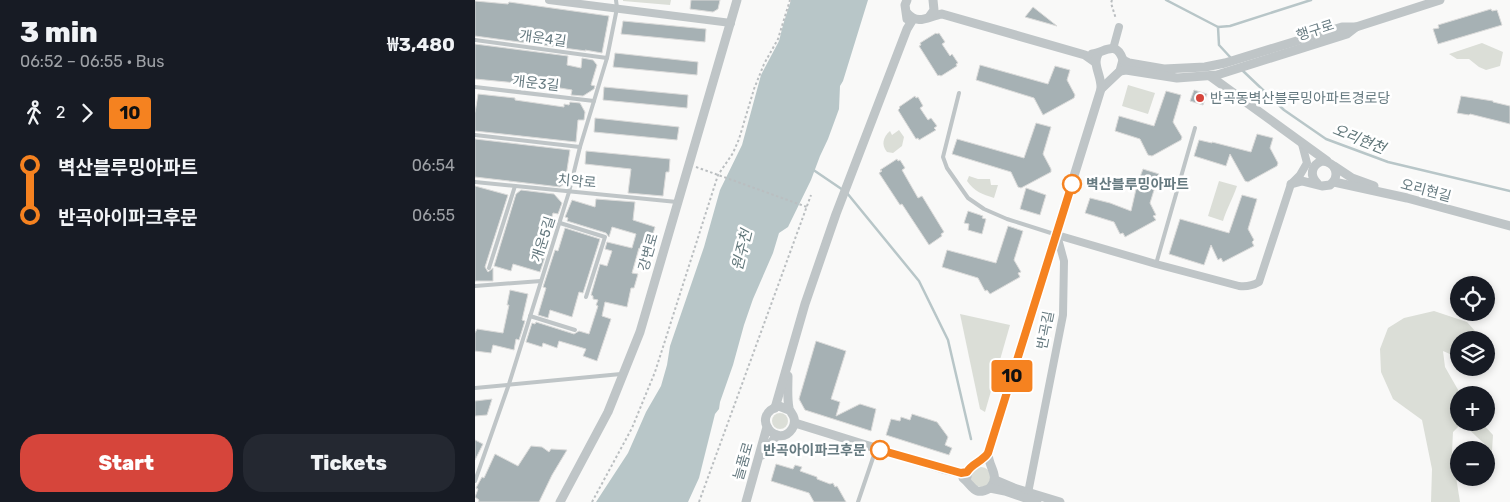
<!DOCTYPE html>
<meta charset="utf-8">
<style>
:root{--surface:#171b24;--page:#242831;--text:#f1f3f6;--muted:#9ea1a6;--accent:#d6453b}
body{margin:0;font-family:Rubik,"Noto Sans KR",sans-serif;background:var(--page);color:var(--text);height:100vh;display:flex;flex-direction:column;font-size:19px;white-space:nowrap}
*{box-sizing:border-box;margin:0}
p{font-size:16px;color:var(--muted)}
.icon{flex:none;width:28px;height:28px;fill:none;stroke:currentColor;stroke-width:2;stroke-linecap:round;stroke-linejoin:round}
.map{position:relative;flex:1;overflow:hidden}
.panel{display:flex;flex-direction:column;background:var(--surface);width:475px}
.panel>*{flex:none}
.badge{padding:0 10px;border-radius:4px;font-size:18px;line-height:32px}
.buttons{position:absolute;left:975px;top:276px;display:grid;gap:10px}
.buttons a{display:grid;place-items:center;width:45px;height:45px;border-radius:50%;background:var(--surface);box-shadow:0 2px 8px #0003;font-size:25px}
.map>.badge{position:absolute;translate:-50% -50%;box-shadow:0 0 0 2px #fff}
.legs{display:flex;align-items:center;gap:8px;height:55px;padding:0 20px;font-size:16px}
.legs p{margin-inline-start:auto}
.headline{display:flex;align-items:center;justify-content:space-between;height:85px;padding:0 20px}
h1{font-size:28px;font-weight:800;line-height:38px}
.button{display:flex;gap:10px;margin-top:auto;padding:10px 20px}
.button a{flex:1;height:58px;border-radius:20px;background:var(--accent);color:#fff;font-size:20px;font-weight:800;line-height:58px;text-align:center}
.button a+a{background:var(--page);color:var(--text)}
ul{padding:0 20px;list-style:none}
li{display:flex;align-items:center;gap:18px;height:50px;font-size:19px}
li i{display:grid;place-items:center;width:8px;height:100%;margin:0 6px;background:currentColor}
li i::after{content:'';width:12px;height:12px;margin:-6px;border:4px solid;border-radius:50%;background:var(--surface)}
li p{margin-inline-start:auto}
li:first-child i{background:linear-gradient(#0000 50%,currentColor 0)}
li:last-child i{background:linear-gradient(currentColor 50%,#0000 0)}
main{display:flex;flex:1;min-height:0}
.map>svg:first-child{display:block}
</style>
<main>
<section class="panel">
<div class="headline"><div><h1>3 min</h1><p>06:52 – 06:55 · Bus</p></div><b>₩3,480</b></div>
<div class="legs"><svg class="icon" aria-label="walk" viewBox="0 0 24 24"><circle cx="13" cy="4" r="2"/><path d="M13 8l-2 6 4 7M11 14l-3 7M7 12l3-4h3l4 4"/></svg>2<svg class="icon" aria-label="forward" viewBox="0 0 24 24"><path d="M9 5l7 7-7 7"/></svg><b class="badge" style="background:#f58220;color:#111">10</b></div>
<ul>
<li><i style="color:#f58220"></i><b>벽산블루밍아파트</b><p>06:54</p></li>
<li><i style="color:#f58220"></i><b>반곡아이파크후문</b><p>06:55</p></li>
</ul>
<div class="button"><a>Start</a><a>Tickets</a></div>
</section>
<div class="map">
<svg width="1035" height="502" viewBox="0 0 1035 502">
<rect width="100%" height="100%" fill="#f9f9f8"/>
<g fill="#dbded7">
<polygon points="148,0 196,0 195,5 148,1"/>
<polygon points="1007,43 1028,52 1025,66 1011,70 1004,67 994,59 982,59 974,54"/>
<polygon points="653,85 680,93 673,114 647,106"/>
<path d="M 424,130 L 429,137 L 427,146 L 418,153 L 412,152 C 406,145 408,137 415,131 L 417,135 Z"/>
<path d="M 494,176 L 503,179 L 515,179 L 516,185 L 523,185 L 519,198 C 507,194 500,192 492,181 Z"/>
<path d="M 744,181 L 762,186 C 758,198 752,208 748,221 L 733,216 Z"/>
<polygon points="959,311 992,322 1008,340 984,340 984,358 968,351 970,367 986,395 984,395 984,422 987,423 978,432 977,452 985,502 956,502 957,469 947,420 918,399 906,372 905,349 913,328 929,318"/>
<polygon points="485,314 535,325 510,412 505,409"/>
<circle cx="305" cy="421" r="8"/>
<polygon points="987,423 1007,423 1018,435 1017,451"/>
<circle cx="506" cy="477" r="10"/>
</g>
<polygon fill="#b8c6c8" points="316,0 393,0 368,81 365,86 364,109 353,139 345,156 336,180 313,227 304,233 298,253 278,299 269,325 258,365 245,402 244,409 240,414 224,478 213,502 121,502 153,453 171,412 186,386 192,365 195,346 229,247 245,190 267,145 286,75 304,41 308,25"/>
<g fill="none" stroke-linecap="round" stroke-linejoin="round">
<g stroke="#b8c6c8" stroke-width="2.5">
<polyline points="691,0 743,27 755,26 836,0"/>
<polyline points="743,27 744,45 756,58"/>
<polyline points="767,70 809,110 851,139 913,162 1035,191"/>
<polyline points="337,169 368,190"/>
<polyline points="372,193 444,281 473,340 496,439"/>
</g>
</g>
<g fill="#a6b1b4" stroke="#dbdbda">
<polygon points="216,0 245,0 243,9 238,12 215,9"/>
<polygon points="0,1 33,4 34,2 134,16 127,53 110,50 111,51 0,36"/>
<polygon points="558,7 582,26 550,17"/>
<polygon points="1016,9 1017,11 1022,10 1027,25 963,44 958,29 964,28 963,25"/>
<polygon points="148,21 231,29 230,42 146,34"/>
<polygon points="461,33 462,34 464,33 470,42 467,44 475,56 477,54 483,63 481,64 482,66 466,76 464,75 463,76 444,46 446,45 445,43"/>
<polygon points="0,44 93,56 92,65 106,68 107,58 118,60 122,65 116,85 120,86 119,89 108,96 96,95 97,90 73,86 0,79"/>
<polygon points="140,53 223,62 222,75 138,67"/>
<polygon points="505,65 573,84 580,66 595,70 592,80 600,95 599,98 568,115 559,98 501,80"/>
<polygon points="129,87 213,95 212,108 128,100"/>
<polygon points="719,90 732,94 728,105 715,101"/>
<polygon points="691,91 706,95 698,122 707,137 706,140 677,156 673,155 665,139 640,131 644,116 679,126"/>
<polygon points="3,94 40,98 40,100 89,107 89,104 94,105 95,102 105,103 110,112 109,120 103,120 101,142 0,131 0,113"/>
<polygon points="440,96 441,98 443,97 448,106 445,108 453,120 456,118 462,126 459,128 461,130 444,140 443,138 441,139 423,110 425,108 424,107"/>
<polygon points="986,96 1018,101 1018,102 1035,106 1035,124 995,114 994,115 982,113"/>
<polygon points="120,118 204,127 202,140 119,132"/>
<polygon points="561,123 576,127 568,154 576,169 576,172 546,188 543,187 536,172 477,154 482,139 549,158"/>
<polygon points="782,134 798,138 795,148 803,163 802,166 773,182 770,181 755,154 751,166 719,156 724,140 737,143 737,142 776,152"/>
<polygon points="0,139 95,150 90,183 85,187 0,177"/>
<polygon points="111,151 195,159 194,172 191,172 188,196 153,193 156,169 110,164"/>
<polygon points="422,159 423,161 425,160 430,168 427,170 443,198 447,196 469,232 466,234 467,236 454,245 427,204 425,205 404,173 407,171 405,170"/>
<polygon points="668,169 684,174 675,203 681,215 678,216 681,220 650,237 648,233 645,234 639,222 610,213 615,198 635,203 656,211 662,185"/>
<polygon points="0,186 33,195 10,267 13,272 18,268 18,281 0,281"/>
<polygon points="551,188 571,195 565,215 545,209"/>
<polygon points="46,190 79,194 87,203 83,214 78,213 69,247 73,248 65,272 38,264 36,271 19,266 41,194"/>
<polygon points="767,195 782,199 773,229 779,240 777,242 779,246 748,262 746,258 743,260 736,245 729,265 694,254 705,219 754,233"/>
<polygon points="121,199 160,202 158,220 180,227 173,250 164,248 157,273 163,274 159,288 156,288 152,307 130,302 127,316 136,319 122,361 108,356 111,349 84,341 82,348 68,343 67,347 51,342 57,323 60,324 61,322 99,334 104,331 114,334 123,306 121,305 123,300 118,299 118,296 116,295 125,264 132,266 137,251 130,249 132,242 157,248 161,234 137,227 134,237 131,233 92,221 93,218 90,217 97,200 120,207"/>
<polygon points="493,211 508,216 507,218 511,219 507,234 493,230 494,224 489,223"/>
<polygon points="533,226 548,231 539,260 546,272 543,273 545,277 515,294 512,290 510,291 503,278 467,267 472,250 521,263"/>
<polygon points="90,228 125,239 108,293 104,292 97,317 75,310 73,318 63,315 71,288 68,287 80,250 83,251"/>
<polygon points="35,290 53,294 47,320 50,321 44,340 41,339 39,350 18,345 16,353 0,351 0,333 2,329 28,333 34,305 32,305"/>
<polygon points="341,341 371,351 356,399 365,402 361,416 385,404 401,409 396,431 330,410 324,399"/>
<polygon points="17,399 12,415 0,416 0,401"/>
<polygon points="437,414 462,422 473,437 470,445 477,448 474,455 411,435 416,419 425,421 426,417 435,420"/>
<polygon points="0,440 8,444 0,460"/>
<polygon points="56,446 67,447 74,452 76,449 92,450 77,475 64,502 3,502 4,500 0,497 3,489 1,488 7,477 9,478 20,454 43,466"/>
<polygon points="301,464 318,469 320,465 327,467 325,471 342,477 342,479 355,484 358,483 360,487 362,486 371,502 339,502 334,493 296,481"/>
</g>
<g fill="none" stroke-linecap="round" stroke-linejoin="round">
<g stroke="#babec0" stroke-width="2" stroke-dasharray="2.5 2.5" stroke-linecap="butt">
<polyline points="637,0 636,3 641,19"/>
<polyline points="221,167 332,207"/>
<polyline points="117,502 157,428 180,372 243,175 258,153 264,139 279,89 289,64 303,39 315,0"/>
<polyline points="224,502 336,195"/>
</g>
<g stroke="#bfc5c7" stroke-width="4">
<polyline points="0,40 132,58"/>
<polyline points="0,87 119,101"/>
<polyline points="484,93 468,157 472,168 493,198 509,209 532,219 579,234"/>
<polyline points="0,135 105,147"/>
<polyline points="0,182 202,202"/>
<polyline points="85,223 130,237 111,297"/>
<polyline points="681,264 720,128"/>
<polyline points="14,268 40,186"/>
<polyline points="0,286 66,281"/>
<polyline points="55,316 100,330"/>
<polyline points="0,388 146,374"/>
<polyline points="0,481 34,384 94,192 105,147 132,58 142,8 141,0"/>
<polyline points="383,502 401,449"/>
</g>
<g stroke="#bfc5c7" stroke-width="8">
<polyline points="74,0 256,23"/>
<polyline points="638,49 644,27"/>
<path d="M 582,235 L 681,264 L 764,286 C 772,287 777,286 784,282 L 816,184 L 825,175 L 832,163 L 827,144"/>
<polyline points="553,493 588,315 589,261 582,235"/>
</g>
<g stroke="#bfc5c7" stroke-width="9">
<polyline points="432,0 430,5 432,19"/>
<path d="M 432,13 C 444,26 453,16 467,14 L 610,55 L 620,62"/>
<polyline points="454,17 459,10 458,0"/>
<path d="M 617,54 C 629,53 641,39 648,60 L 645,71 L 626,89"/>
<polyline points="648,60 654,63 689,69 730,67 750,63 867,27 881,27"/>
<polyline points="645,71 651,70 702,78 742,75 872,34 881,27 965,0"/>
<polyline points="735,76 852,161"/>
<polyline points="859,166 877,178 899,186"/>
<polyline points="859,182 932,198 1035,226"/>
<path d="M 816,184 L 827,181 L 847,186 L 855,185 C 866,176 861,162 847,161 C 836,165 834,176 843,184"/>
<path d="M 313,376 C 313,386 312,398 314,408 C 315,412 318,414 319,418 C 320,422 319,426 317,429 C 303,450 273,416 304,406 L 314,410"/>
<polyline points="300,408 330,304 361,214 432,29 438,19"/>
<polyline points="320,423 468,469 485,473 492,472"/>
<polyline points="287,455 302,435"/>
<path d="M 488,478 C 498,486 499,497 515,488 C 526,476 513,467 513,453"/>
<polyline points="520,480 539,488 585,502"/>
<path d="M 492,481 C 490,465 506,465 513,453 L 626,89 C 627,76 617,65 623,54"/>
<polyline points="515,488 530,491 562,502"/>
<polyline points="85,502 133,412 165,332 262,0"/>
<polyline points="271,502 292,427"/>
</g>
</g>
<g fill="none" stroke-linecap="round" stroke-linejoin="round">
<g stroke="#fff" stroke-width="11">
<path id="line-1" d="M 405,450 L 486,473 L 492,472 C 497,463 507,462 513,453 L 597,184"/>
</g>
<use href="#line-1" stroke="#f58220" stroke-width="8"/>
</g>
<circle fill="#d6453b" stroke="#fff" stroke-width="2" cx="725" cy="98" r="5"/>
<g fill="#fff" stroke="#f58220" stroke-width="2.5">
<circle cx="597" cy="184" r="9"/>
<circle cx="405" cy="450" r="9"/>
</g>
<g text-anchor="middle" stroke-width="5" stroke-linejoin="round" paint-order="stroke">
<g font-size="14" fill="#667a80" stroke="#fff">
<text transform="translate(840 30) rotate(-18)" y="5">행구로</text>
<text transform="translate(68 38) rotate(8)" y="5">개운4길</text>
<text transform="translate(61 83) rotate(6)" y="5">개운3길</text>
<text transform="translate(102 181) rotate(5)" y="5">치악로</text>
<text transform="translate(951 190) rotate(15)" y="5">오리현길</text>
<text transform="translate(68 239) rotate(-72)" y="5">개운5길</text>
<text transform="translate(173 252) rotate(-74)" y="5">강변로</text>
<text transform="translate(570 330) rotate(-79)" y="5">반곡길</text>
<text transform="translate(268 461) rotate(-74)" y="5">늘품로</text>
</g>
<g font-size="14" fill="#667a80" stroke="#fff" text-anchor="start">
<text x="735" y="103">반곡동벽산블루밍아파트경로당</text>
</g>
<g font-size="14" font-weight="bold" fill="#667a80" stroke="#fff" text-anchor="start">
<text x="611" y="189">벽산블루밍아파트</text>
<text x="391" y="455" text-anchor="end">반곡아이파크후문</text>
</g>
<g font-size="15" font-style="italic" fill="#61777a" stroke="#fff">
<text transform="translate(884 139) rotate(22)" y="5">오리현천</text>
<text transform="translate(267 250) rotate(-76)" y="5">원주천</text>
</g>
</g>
</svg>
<div class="buttons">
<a><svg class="icon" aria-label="locate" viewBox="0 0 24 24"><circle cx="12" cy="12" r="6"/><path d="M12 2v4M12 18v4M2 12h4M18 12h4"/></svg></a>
<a><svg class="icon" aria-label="layers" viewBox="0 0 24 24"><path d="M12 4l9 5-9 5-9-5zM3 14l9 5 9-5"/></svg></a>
<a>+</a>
<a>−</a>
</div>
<b class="badge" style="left:537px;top:376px;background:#f58220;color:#111">10</b>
</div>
</main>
